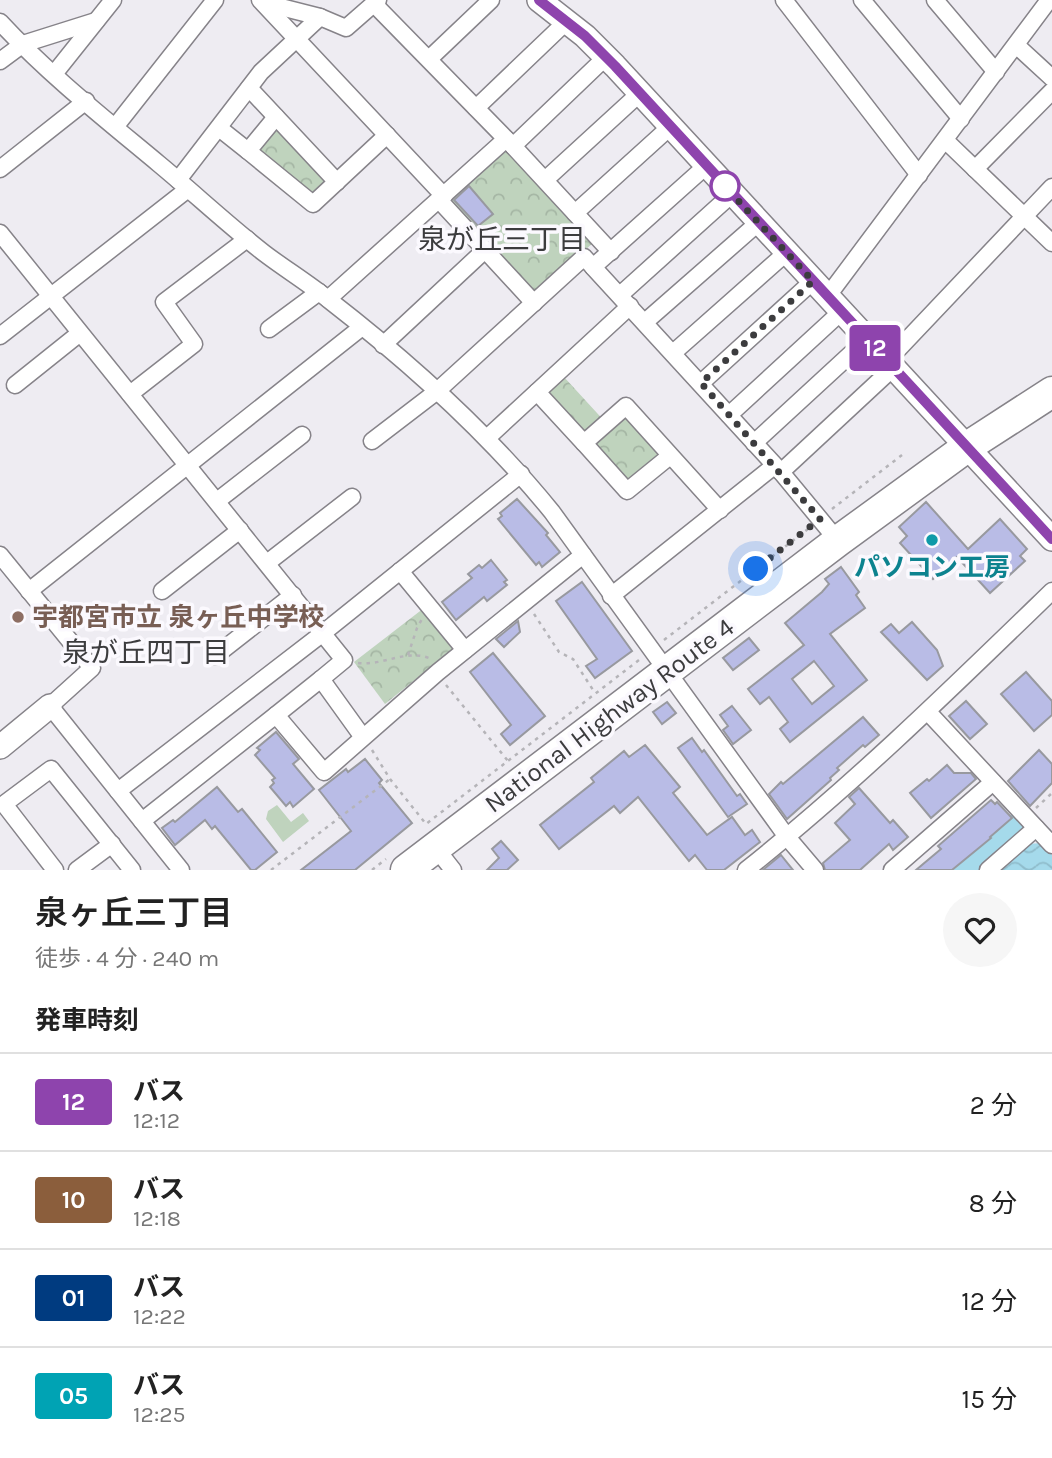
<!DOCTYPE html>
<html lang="ja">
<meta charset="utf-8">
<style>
:root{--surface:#fff;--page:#f6f6f6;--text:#222;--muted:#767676;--line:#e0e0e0}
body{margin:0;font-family:Karla,"Noto Sans JP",sans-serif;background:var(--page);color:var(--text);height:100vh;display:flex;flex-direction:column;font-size:26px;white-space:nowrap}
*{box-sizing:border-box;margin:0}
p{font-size:23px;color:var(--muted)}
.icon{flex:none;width:38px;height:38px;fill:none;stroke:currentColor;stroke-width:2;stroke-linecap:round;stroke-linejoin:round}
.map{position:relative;height:870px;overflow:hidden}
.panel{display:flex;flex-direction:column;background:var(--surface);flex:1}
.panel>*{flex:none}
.badge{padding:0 14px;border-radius:5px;font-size:24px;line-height:46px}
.you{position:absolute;width:35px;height:35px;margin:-18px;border:5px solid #fff;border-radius:50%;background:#1a73e8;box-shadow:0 0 0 10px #1a73e833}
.map>.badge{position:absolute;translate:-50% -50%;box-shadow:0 0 0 4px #fff}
h2{padding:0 35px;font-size:26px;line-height:63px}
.round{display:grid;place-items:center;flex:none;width:74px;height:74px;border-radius:37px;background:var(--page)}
.headline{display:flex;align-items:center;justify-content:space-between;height:119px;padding:0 35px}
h1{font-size:33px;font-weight:600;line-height:52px}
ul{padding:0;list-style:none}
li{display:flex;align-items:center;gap:21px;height:98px;padding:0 35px;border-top:2px solid var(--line)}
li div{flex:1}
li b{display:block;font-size:26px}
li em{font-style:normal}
li .badge{min-width:77px;font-weight:700;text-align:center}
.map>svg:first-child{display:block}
</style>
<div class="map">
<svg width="1052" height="870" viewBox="0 0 1052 870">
<defs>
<pattern id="park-crowns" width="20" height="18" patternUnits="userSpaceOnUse" patternTransform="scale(1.75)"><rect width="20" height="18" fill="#bfd3bd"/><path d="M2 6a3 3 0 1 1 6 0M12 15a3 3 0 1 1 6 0" fill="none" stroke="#a5b6a4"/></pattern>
<pattern id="water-waves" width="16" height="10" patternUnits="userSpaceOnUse" patternTransform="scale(1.75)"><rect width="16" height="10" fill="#a5daeb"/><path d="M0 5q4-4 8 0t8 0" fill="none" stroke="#8fbccb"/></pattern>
</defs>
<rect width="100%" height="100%" fill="#eeecf2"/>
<g fill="url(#park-crowns)">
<polygon points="276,122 331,182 313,199 253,150"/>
<polygon points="507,145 595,241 533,298 445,202"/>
<polygon points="564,377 608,425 625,411 664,455 628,486 545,395"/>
<polygon points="424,608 453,642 453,649 385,704 354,662"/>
</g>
<polygon fill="#bfd3bd" points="277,805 291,822 303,813 309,821 283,842 266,819 268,811"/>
<polygon fill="url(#water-waves)" points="1041,843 1052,855 1052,870 997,870 1027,844"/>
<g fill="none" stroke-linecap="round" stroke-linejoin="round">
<polyline stroke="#a5daeb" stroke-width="28" points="968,870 1016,828"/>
</g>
<g fill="#b9bce6" stroke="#98999f" stroke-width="2" fill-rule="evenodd">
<polygon points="469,186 493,214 478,226 454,200"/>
<polygon points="517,499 548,533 546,535 560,552 542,567 539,562 536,565 498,519 502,516 500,513"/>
<polygon points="926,502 968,549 1000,519 1027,549 1020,556 1025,561 990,593 957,557 933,579 900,543 907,536 899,527"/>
<polygon points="491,560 507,580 504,582 507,585 487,601 484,597 456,620 442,602 472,578 468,574 479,565 482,568"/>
<path d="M 841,567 L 859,592 L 856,595 L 865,608 L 830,634 L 867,680 L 790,742 L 780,729 L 788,722 L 769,697 L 760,704 L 748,689 L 804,645 L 785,623 L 822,592 L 829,584 L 825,579 ZM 814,661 L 834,686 L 812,704 L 792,679 Z"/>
<polygon points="582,582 632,651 595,678 586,666 597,659 556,601"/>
<polygon points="518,621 520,632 504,647 496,639"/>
<polygon points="912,622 937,650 943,666 927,680 881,632 891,624 899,633"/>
<polygon points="749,638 759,650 733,670 723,658"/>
<polygon points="493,653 545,716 510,745 501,734 511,725 470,672"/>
<polygon points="1026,672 1052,701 1052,715 1034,731 1001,694"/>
<polygon points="966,701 987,724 970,739 949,716"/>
<polygon points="667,702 676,713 662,724 653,712"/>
<polygon points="732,706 751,730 733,744 723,730 728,726 720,715"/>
<polygon points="863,717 879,735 865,747 863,745 837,768 839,770 830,778 831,780 787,819 769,794 781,782 783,784"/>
<polygon points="276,732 299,759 293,764 314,789 293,807 290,802 286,806 270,787 274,783 272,780 275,778 255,755 260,750 257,748"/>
<polygon points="692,738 702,752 704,750 737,796 740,794 747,804 728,817 678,748"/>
<polygon points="645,745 680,787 673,793 707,835 732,817 745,835 752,830 760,842 724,870 707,870 695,855 689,861 638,797 620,813 614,806 559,849 540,825 594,782 591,778 624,751 629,757"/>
<polygon points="1039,750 1052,764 1052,783 1030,806 1008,781"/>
<polygon points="365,759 382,780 379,783 412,823 355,870 301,870 351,831 319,790 346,769 348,772"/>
<polygon points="947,765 954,773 971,773 976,779 931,818 910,793 927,779 929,781"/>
<polygon points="217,787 238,812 242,809 277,852 255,870 251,870 215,826 212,829 205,820 175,845 162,828 173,820 175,822"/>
<polygon points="859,788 890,823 893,820 908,837 893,850 889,844 860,870 825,870 823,863 850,840 835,823 855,804 849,797"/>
<polygon points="991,800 995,804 997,802 1012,818 990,837 991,838 952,870 916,870 941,849 938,846"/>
<polygon points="501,841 518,860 507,870 487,870 499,858 492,849"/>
<polygon points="781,855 793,870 763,870 764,869"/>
</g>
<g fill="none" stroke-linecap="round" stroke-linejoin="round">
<g stroke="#868389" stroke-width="19">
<g id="street">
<polyline points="260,0 444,196"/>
<polyline points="784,0 919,175"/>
<polyline points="862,0 961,119"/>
<polyline points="935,0 996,72"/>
<polyline points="265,3 320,17"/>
<polyline points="374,4 513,146 611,252"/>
<path d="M 0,22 C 48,74 105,119 159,164 C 194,193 228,225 264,253 C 285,269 308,283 329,300 C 409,362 488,433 552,512 L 787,837 L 815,870"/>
<polyline points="1016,45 1052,78"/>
<polyline points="429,59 491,0"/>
<polyline points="0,61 23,44 96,21"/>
<polyline points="54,74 113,0"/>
<polyline points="249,88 337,182"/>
<polyline points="476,108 567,21"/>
<polyline points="276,117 248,151 313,204 387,135"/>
<polyline points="115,127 215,0"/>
<polyline points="219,128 248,151"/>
<polyline points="945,140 1052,243"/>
<polyline points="513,146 606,57"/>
<polyline points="0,169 86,101"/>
<polyline points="975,169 1052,91"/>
<polyline points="178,180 261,72 320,17 346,28 378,0"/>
<polyline points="545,180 640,93"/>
<polyline points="439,200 534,303"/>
<polyline points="575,213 670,127"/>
<polyline points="0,233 344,660 321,679 362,736"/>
<polyline points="593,267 781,472 838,541"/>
<polyline points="620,295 732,194"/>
<polyline points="827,297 1049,0"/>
<polyline points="328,299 506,139"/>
<polyline points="645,322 758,223"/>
<polyline points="269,329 319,292"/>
<polyline points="0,336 188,189"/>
<polyline points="383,345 485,250"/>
<polyline points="673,353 786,253"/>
<polyline points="887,361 1052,187"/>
<polyline points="701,383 813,281"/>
<polyline points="15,385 80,333"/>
<polyline points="537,392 584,443 626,406 720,510"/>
<polyline points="130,394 194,344 164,302 247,239"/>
<polyline points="729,415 841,312"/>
<polyline points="487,438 630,306"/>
<polyline points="372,441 436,392 584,257 593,267 706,166"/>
<polyline points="584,443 627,491 670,456"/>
<polyline points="754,443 867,339"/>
<polyline points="781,472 893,368"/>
<polyline points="217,501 302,435"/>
<polyline points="0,555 92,668 50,706 181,870"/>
<polyline points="267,563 352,497"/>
<polyline points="400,571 465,650"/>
<polyline points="29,591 362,327"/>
<polyline points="162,591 240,530"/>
<polyline points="611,596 774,466"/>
<polyline points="215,656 293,595"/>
<polyline points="928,712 1052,845"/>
<polyline points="276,715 321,679"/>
<polyline points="118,791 323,633 521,474"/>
<polyline points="142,821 276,715 324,772 438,672 583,555"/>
<polyline points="435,847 453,870"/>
<polyline points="55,870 4,804 51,769 132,870"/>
<polyline points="77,870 112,844"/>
<path d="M 746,870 C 854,784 953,687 1052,591"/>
<polyline points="892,870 993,782"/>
<polyline points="988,870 1036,828"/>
</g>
</g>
<g stroke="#868389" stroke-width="26">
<g id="secondary">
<polyline points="539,0 585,36 615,66 1052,539"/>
<polyline points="0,747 50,706"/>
</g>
</g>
<g stroke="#868389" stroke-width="33">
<polyline id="highway" points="406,870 838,541 967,447 1052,392"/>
</g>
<g stroke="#b5b4b8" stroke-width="2.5" stroke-dasharray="3.5 5" stroke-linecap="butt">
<polyline points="832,509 902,455"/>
<polyline points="534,614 559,652 573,659 595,693"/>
<polyline points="664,640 808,529"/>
<polyline points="408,655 417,628 422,619"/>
<path d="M 358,663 C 383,666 406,649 429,658"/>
<polyline points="446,685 508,761"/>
<polyline points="372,750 390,779 426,824 639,660"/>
<polyline points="1036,808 1052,793"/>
<polyline points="271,870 390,779"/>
<polyline points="372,870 386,859"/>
</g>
<use href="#street" stroke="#fff" stroke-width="16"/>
<use href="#secondary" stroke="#fff" stroke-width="23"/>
<use href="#highway" stroke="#fff" stroke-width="30"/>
</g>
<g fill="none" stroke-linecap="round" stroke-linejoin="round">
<g stroke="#fff" stroke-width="16">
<polyline id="line" points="539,0 585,36 615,66 1052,539"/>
</g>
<use href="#line" stroke="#8e44ad" stroke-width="10"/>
<polyline stroke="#3c3c3e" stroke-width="7" stroke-dasharray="0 12.6" points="725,186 719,180 813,281 701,383 820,519 756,569"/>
</g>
<circle fill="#fff" stroke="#8e44ad" stroke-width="3.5" cx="725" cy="186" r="14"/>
<circle fill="#0f9aa8" stroke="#fbf9fe" stroke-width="2.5" cx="932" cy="540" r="7"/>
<circle fill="#8d6e63" stroke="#fbf9fe" stroke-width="2.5" cx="18" cy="617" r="7"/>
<g text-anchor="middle" stroke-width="7" stroke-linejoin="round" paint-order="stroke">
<g font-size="26" font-weight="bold" fill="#0d838f" stroke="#fbf9fe">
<text x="932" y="576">パソコン工房</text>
</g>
<g font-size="26" font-weight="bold" fill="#785e54" stroke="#fbf9fe" text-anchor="start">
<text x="32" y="626">宇都宮市立 泉ヶ丘中学校</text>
</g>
<g font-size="26" fill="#3c3c3e" stroke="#fbf9fe">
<text transform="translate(609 715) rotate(-37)" y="9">National Highway Route 4</text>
</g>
<g font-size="28" fill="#3c3c3e" stroke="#fbf9fe">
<text x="502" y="249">泉が丘三丁目</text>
<text x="146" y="662">泉が丘四丁目</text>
</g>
</g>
</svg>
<div class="you" style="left:756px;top:569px"></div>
<b class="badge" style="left:875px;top:348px;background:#8e44ad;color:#fff">12</b>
</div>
<section class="panel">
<div class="headline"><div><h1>泉ヶ丘三丁目</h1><p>徒歩 · 4 分 · 240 m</p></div><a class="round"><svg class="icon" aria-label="heart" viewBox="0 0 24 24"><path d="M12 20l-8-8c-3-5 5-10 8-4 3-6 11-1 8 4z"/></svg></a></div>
<h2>発車時刻</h2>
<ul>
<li><span class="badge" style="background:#8e44ad;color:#fff">12</span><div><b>バス</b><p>12:12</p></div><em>2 分</em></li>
<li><span class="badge" style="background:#8b5e3c;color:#fff">10</span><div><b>バス</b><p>12:18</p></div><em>8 分</em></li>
<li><span class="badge" style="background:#003b80;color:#fff">01</span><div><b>バス</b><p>12:22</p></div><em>12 分</em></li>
<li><span class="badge" style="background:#00a3b4;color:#fff">05</span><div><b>バス</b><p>12:25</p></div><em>15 分</em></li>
</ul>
</section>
